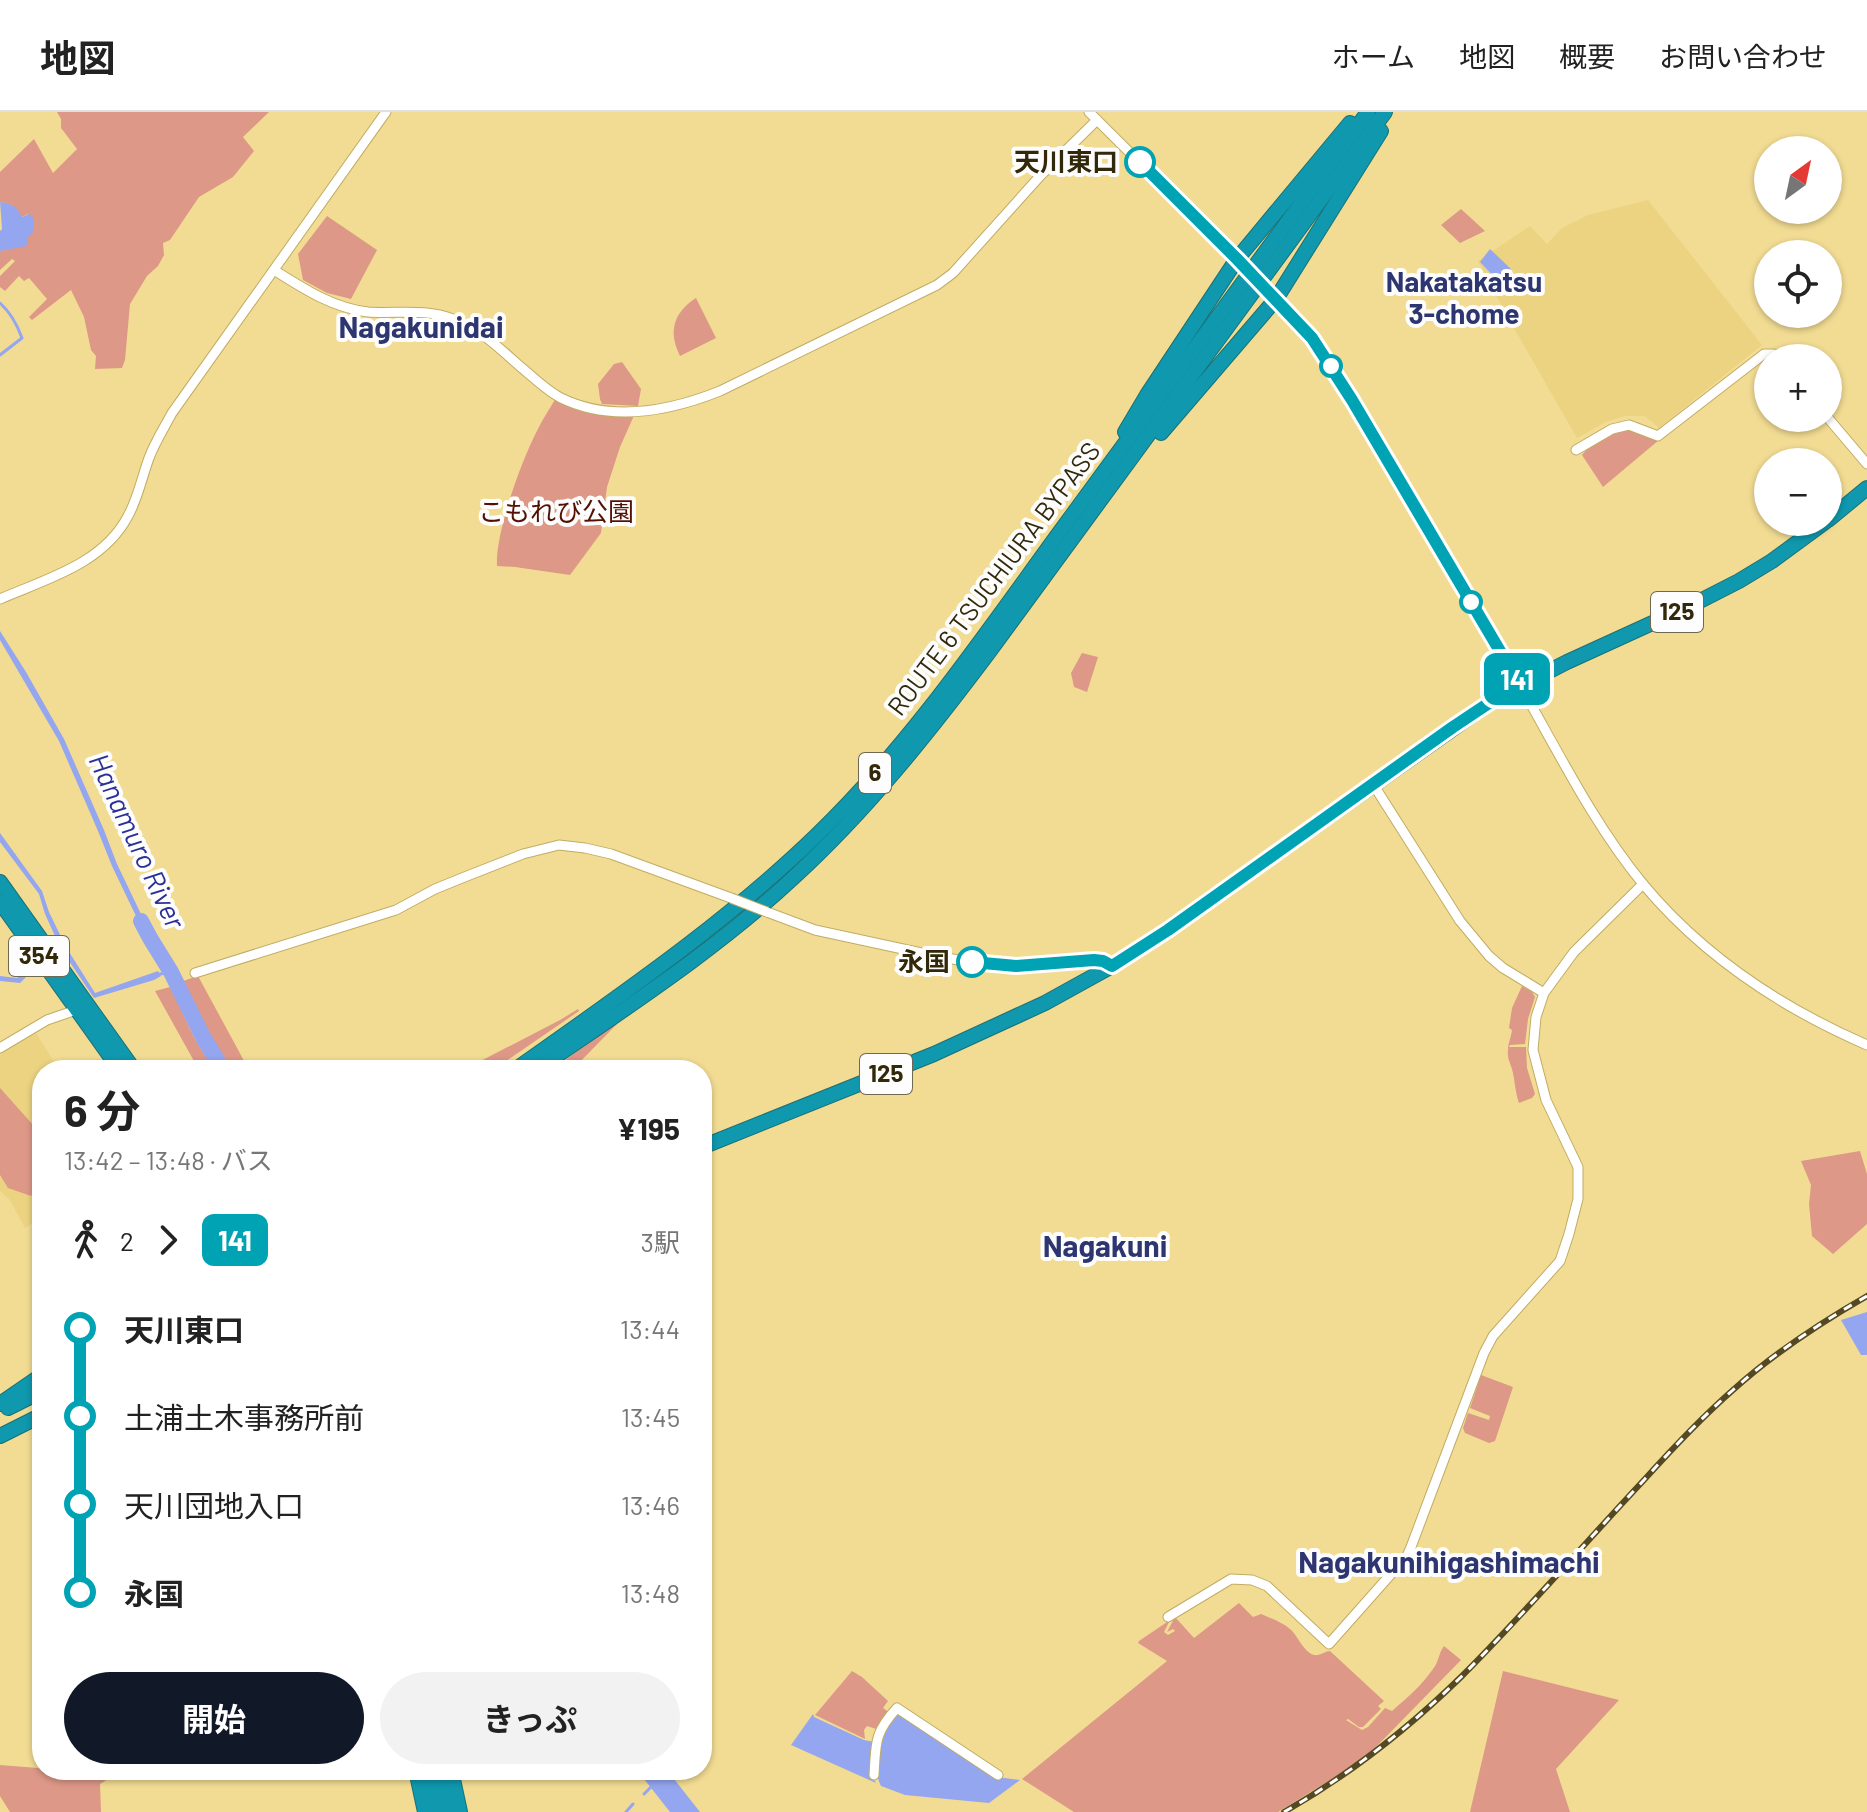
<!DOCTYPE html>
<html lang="ja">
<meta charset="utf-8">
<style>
:root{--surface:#fff;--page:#f2f2f2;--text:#222;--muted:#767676;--line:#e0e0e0;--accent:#111827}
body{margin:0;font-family:Barlow,"Noto Sans JP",sans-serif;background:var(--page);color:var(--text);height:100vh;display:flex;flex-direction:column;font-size:30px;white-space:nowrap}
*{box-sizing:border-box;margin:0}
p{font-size:26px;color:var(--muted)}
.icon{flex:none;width:44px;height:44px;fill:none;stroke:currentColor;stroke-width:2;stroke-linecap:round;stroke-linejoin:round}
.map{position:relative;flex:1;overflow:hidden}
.side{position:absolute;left:32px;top:948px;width:680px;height:720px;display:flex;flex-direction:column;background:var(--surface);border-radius:32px;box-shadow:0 2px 6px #0004}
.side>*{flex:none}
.badge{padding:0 16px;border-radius:12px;font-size:28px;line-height:52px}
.needle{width:52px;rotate:33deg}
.fabs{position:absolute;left:1754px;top:24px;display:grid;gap:16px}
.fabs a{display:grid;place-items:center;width:88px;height:88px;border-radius:50%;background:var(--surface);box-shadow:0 2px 6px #0004;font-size:40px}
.map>.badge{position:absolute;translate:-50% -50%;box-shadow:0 0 0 4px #fff}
.legs{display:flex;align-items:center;gap:12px;height:88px;padding:0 32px;font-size:26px}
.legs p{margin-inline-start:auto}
.headline{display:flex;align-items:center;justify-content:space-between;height:136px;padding:0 32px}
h1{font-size:44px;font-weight:700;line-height:60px}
.primary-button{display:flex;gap:16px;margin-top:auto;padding:16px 32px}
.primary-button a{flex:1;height:92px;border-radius:48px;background:var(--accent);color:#fff;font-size:32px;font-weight:700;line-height:92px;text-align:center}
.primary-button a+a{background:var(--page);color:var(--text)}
ul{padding:0 32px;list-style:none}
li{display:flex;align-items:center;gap:28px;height:88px;font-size:30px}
li i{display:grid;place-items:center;width:12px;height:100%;margin:0 10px;background:currentColor}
li i::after{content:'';width:20px;height:20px;margin:-10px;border:6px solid;border-radius:50%;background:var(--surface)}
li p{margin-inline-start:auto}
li:first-child i{background:linear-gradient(#0000 50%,currentColor 0)}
li:last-child i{background:linear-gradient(currentColor 50%,#0000 0)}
header{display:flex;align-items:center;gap:48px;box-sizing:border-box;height:112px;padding:0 40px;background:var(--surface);border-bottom:2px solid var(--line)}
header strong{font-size:38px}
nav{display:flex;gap:44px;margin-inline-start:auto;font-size:28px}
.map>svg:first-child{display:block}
</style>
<header>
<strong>地図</strong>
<nav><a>ホーム</a><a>地図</a><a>概要</a><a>お問い合わせ</a></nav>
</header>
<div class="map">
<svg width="1867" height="1700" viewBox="0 0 1867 1700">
<rect width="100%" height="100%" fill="#f2dc93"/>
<g fill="#ebd381">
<polygon points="1648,88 1762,233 1659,316 1645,304 1625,304 1606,310 1577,326 1511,211 1478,149 1530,114 1547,132 1562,116 1588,103"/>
<polygon points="36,921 59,958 42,958 42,1105 25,1116 10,1088 0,1079 0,942"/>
</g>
<g fill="#dd9888">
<polygon points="57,0 269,0 243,25 254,39 233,65 199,85 170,128 163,131 164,143 158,154 147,164 130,192 125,248 122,256 95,257 96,244 91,238 84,205 71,178 32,208 29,205 47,187 29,166 24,169 19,164 5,179 0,175 0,164 15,149 12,147 0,158 0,139 21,133 26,126 28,102 22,105 12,93 0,90 0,60 34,27 53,61 77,37 61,16 61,7"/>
<polygon points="1461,97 1485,119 1460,131 1441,113"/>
<polygon points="327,104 377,138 351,187 327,181 303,168 298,142"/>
<path d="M 696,186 L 716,226 L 680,244 C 668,220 673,201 696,186 Z"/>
<polygon points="622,250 641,277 638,294 602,292 600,287 598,272 614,252"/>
<path d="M 557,284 L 580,294 L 636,299 L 620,335 L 607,375 L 601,421 L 570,463 L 515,455 L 497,454 C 495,421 522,347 538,317 C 543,306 551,295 557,284 Z"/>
<polygon points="1623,317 1643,320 1659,328 1603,375 1582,343 1588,336"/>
<polygon points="1082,541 1098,545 1087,580 1074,575 1071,561"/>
<polygon points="198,864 249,958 231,958 209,927 183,869"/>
<path d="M 1522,874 L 1532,880 L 1535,885 L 1528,907 L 1525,932 L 1510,933 L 1509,935 L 1526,935 L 1527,956 L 1535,982 L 1532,986 L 1519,991 C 1515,980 1515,968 1512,957 C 1510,951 1507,946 1508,938 C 1508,931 1511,926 1512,918 L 1509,916 L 1512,896 Z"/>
<path d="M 170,875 C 182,897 191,924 206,944 C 211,949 215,952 218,958 L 199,958 L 155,879 Z"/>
<polygon points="578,897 579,899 493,958 470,958 471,954 560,908"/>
<polygon points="616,910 617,912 572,958 552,958"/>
<polygon points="0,976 42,1023 42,1072 31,1084 8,1076 0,1063"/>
<polygon points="1860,1039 1867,1062 1867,1112 1833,1142 1812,1124 1809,1092 1811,1073 1801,1049"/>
<polygon points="1481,1263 1513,1275 1495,1329 1489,1331 1465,1321 1463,1316 1468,1301 1489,1308 1490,1304 1470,1296"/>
<path d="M 1239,1491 L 1253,1505 L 1261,1502 C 1270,1506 1282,1510 1290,1517 C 1298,1523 1305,1545 1318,1543 C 1322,1542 1326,1539 1330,1539 L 1384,1589 L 1378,1594 L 1381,1597 L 1363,1615 L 1359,1615 L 1348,1607 L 1346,1608 L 1362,1618 L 1368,1615 L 1385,1596 L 1392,1599 C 1407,1586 1422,1573 1433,1557 C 1439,1550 1438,1542 1444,1534 L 1461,1548 L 1377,1634 L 1350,1656 L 1278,1700 L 1074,1700 L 1022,1667 L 1167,1549 L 1138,1531 L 1139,1529 L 1170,1508 L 1164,1520 L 1168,1523 L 1175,1519 L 1173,1517 L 1167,1520 L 1175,1505 L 1194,1526 Z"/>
<polygon points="852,1559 862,1565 888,1589 883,1596 890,1601 879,1618 867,1614 864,1618 865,1627 815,1603"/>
<polygon points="1503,1559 1619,1588 1556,1657 1570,1700 1470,1700"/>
<polygon points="0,1653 38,1656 58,1662 68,1658 123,1658 100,1672 101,1700 10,1700 0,1684"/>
</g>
<g fill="#94a6ef">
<path d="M 0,90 C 14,92 16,94 22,105 L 29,102 L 33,105 L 33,120 L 27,126 L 28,132 L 26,134 L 0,139 L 0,119 L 2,117 Z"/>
<polygon points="1490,137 1511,157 1499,170 1480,150"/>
<polygon points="0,519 26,560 64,627 104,718 117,752 152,825 147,827 112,754 98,719 59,629 0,528"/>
<polygon points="0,721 42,779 49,800 65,833 67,833 66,835 95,881 158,859 161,864 154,868 94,886 61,837 34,857 20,871 0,869 0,864 17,866 31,853 60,835 45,802 39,782 0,730"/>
<polygon points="1867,1200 1867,1243 1861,1243 1841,1208"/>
<path d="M 897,1598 L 997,1665 L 1020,1668 L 989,1691 L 905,1683 L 881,1674 C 867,1645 883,1622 897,1598 Z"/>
<polygon points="813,1602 814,1605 864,1628 874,1630 871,1662 876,1671 791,1633"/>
<polygon points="637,1658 667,1658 700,1700 670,1700"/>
</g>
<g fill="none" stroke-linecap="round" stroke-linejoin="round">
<g stroke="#94a6ef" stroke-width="3">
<path d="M 0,191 C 11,201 17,212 22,226 L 0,243"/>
<polyline points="160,862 171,860"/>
<polyline points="644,1682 653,1673"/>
<polyline points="626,1700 633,1692"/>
</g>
<polyline stroke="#94a6ef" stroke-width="16" points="141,809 150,826 171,860 203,925 223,958"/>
<g stroke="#c1ac64" stroke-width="11">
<g id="minor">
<polyline points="1089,0 1240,150"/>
<path d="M 274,158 C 304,177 333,196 368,200 C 397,202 425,196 453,207 C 481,217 500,237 522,256 C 534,266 547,279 561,286 C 612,311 670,299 720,279 L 937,173 L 953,161 L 1041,63 L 1097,8"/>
<path d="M 1275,185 L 1312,226 L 1328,249 C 1391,352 1452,456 1513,561 C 1554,631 1591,709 1643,772 C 1703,844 1782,896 1867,933"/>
<polyline points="1828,306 1867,352"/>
<polyline points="1576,338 1612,317 1629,313 1658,324 1764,242 1774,242 1777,246"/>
<path d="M 0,487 C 46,467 103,452 128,404 C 138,386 142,365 149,346 C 155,330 164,316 172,301 L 386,0"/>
<polyline points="1373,672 1460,809 1489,844 1503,856 1544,881"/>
<polyline points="767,800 815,818 940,845 990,853 1016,854 1094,848 1103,849 1112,854"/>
<polyline points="195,861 396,798 435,777 462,766 523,742 559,733 585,736 611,742 731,786"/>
<polyline points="0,936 47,908 82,896"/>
<polyline points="1168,1505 1231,1467 1252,1468 1267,1474 1329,1532 1407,1444 1411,1435 1484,1241 1493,1224 1560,1149 1569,1122 1578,1087 1578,1055 1546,988 1533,938 1536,905 1544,881 1574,840 1643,772"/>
<path d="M 874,1663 C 876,1631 874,1621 897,1596 L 998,1663"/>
</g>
</g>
<g stroke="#1b7175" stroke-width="16">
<g id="highway">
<polyline points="1125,320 1147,283 1237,147 1350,11"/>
<polyline points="1161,321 1276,187 1381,19"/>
<polyline points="1828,408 1867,376"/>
<polyline points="0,770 134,958"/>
<polyline points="0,790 120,958"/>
<path d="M 515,958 C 619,884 725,812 817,723 C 909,634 982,527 1057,424 C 1161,283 1264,141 1368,0"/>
<path d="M 536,958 C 624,897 716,838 794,765 C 867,698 929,620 989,540 L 1385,0"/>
<polyline points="702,1035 934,942 1045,891 1112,854 1168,818 1495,587 1567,550 1694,492 1739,469 1772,449 1825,410"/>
<polyline points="0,1292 42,1263"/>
<polyline points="8,1296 42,1279"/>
<polyline points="0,1324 42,1303"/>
<polyline points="416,1658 425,1700"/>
<polyline points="429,1658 437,1700"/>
<polyline points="439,1658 448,1700"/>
<polyline points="451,1658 460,1700"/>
</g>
</g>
<use href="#minor" stroke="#fff" stroke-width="9"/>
<use href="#highway" stroke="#0f98ae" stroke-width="14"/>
<g stroke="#544922" stroke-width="6">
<path id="rail" d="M 1284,1700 C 1349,1663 1409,1616 1462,1564 C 1525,1501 1583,1433 1644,1368 C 1672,1337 1701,1306 1733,1278 C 1774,1241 1820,1211 1867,1184"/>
</g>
<use href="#rail" stroke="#fdfdfd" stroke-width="3" stroke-dasharray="9" stroke-linecap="butt"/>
<g stroke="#c1ac64" stroke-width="11" stroke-linecap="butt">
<g id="minor-bridge">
<polyline points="1241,151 1272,183"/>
<polyline points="731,786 767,800"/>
</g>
</g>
<use href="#minor-bridge" stroke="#fff" stroke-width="9"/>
</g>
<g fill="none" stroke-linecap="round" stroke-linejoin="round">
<g stroke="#fff" stroke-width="18">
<polyline id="line-1" points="972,850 1016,854 1094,848 1103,849 1112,854 1168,818 1453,615 1495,587 1520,573 1352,288 1312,226 1237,147 1140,50"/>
</g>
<use href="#line-1" stroke="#00a3b4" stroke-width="12"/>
</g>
<g fill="#fff" stroke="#00a3b4" stroke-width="4">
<circle cx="1140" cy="50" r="14"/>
<circle cx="1331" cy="254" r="10"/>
<circle cx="1471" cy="490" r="10"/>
<circle cx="972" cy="850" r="14"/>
</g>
<g text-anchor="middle" stroke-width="8" stroke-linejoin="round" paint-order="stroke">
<g fill="#fdfdfd" stroke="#6f6953" stroke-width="2">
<rect x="1651" y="480" width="52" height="40" rx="6"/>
<rect x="859" y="641" width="32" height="40" rx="6"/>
<rect x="9" y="824" width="60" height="40" rx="6"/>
<rect x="860" y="942" width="52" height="40" rx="6"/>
</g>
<g font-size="24" font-weight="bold" fill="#32290a">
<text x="1677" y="508">125</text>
<text x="875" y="669">6</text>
<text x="39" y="852">354</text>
<text x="886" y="970">125</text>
</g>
<g font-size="26" font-weight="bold" fill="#32290a" stroke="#fdfdfd" text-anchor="end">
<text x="1118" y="59">天川東口</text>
<text x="950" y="859">永国</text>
</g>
<g font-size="26" fill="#531104" stroke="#fdfdfd">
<text x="556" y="409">こもれび公園</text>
</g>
<g font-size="26" fill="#32290a" stroke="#fdfdfd">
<text transform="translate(994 467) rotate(-53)" y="9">ROUTE 6 TSUCHIURA BYPASS</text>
</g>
<g font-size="28" font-weight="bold" fill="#2d3670" stroke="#fdfdfd">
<text x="1464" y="180">Nakatakatsu<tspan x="1464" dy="32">3-chome</tspan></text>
</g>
<g font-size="28" font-style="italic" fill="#2b3098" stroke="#fdfdfd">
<text transform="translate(137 729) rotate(65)" y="10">Hanamuro River</text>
</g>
<g font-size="30" font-weight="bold" fill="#2d3670" stroke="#fdfdfd">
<text x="421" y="226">Nagakunidai</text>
<text x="1105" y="1145">Nagakuni</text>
<text x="1449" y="1461">Nagakunihigashimachi</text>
</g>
</g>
</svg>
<div class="fabs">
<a><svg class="needle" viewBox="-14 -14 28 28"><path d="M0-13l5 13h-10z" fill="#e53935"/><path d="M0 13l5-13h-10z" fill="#767676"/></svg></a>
<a><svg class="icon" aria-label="locate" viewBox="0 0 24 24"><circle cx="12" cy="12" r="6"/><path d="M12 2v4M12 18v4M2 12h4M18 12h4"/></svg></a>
<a>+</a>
<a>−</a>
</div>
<b class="badge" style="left:1517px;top:567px;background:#00a3b4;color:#fff">141</b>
<section class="side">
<div class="headline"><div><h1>6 分</h1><p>13:42 – 13:48 · バス</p></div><b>¥195</b></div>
<div class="legs"><svg class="icon" aria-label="walk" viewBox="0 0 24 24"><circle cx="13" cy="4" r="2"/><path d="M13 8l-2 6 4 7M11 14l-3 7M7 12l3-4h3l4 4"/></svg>2<svg class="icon" aria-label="forward" viewBox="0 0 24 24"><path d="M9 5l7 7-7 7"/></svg><b class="badge" style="background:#00a3b4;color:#fff">141</b><p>3駅</p></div>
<ul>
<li><i style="color:#00a3b4"></i><b>天川東口</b><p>13:44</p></li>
<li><i style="color:#00a3b4"></i><span>土浦土木事務所前</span><p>13:45</p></li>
<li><i style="color:#00a3b4"></i><span>天川団地入口</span><p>13:46</p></li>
<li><i style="color:#00a3b4"></i><b>永国</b><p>13:48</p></li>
</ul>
<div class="primary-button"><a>開始</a><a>きっぷ</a></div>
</section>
</div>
